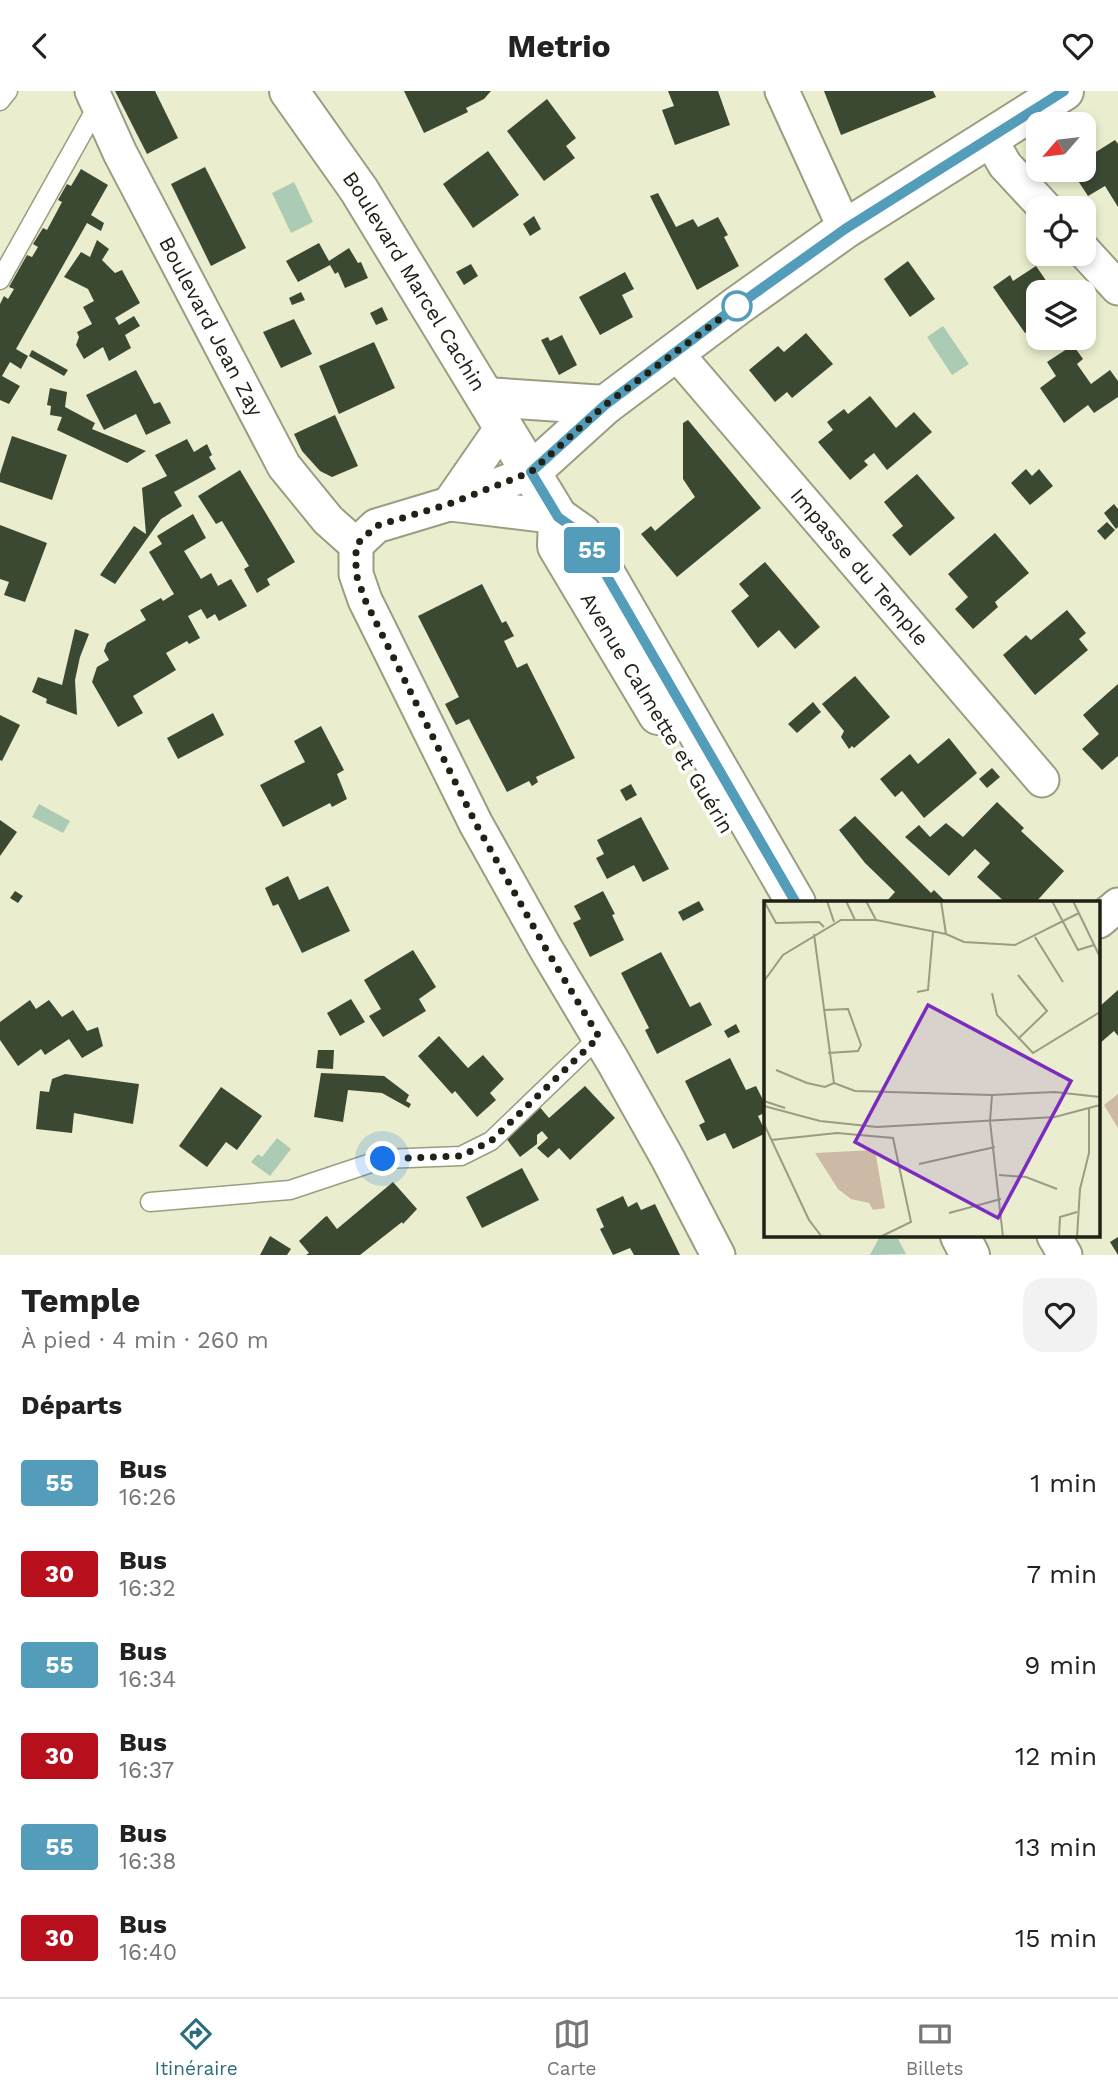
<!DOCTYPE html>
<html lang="fr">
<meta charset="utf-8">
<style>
:root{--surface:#fff;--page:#f2f2f2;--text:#222;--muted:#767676;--line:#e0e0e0;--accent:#296c7e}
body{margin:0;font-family:"Work Sans",sans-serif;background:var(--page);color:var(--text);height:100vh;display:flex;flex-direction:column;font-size:26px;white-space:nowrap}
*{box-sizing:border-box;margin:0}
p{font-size:23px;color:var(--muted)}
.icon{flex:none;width:38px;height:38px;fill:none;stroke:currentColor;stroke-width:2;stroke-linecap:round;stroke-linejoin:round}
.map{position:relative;height:1164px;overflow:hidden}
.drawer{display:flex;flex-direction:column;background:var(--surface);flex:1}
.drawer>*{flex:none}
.badge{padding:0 14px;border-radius:5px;font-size:24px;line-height:46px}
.needle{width:46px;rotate:242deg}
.tools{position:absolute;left:1026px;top:21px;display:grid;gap:14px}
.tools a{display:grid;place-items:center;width:70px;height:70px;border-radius:14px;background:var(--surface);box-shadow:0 4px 10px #0003;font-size:35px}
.you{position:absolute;width:35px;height:35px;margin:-18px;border:5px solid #fff;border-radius:50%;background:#1a73e8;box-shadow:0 0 0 10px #1a73e833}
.map>.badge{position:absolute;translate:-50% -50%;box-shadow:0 0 0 4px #fff}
h2{padding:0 21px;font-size:26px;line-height:63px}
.round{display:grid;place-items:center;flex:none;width:74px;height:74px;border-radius:21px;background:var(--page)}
.summary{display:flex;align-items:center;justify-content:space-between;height:119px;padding:0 21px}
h1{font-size:33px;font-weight:700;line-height:52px}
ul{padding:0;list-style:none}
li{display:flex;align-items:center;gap:21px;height:91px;padding:0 21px}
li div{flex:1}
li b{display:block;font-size:26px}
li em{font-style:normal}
li .badge{min-width:77px;font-weight:700;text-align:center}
header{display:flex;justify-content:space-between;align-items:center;height:91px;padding:0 21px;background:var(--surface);font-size:32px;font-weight:700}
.dock{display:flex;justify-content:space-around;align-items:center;height:98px;border-top:2px solid var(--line);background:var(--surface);font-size:19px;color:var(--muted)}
.dock a{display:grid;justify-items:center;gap:4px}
.dock .selected{color:var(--accent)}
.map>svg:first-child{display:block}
</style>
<header><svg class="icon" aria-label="back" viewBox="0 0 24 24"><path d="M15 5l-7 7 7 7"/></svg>Metrio<svg class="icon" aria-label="heart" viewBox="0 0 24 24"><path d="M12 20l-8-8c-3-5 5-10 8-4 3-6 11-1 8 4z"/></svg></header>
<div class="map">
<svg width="1118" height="1164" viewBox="0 0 1118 1164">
<rect width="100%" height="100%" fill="#eaeece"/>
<polygon fill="#ccbaa6" points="1118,1003 1118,1037 1104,1014"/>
<g fill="#abcbb5">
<polygon points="294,91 313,131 291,142 272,102"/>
<polygon points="943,235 969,273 952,284 927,246"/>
<polygon points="39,713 70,730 63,742 32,726"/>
<polygon points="277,1047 291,1058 270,1085 251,1071 258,1063 262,1066"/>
<polygon points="880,1145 898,1148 906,1163 870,1164"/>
</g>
<g fill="#3b4932">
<polygon points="115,0 155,0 178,47 147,63"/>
<polygon points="404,0 491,0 484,8 466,17 468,21 424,42"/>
<polygon points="668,0 718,0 730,34 675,54 662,19 674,15"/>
<polygon points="824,0 933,0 936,6 841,44"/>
<polygon points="547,8 576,47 566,55 575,67 544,90 507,40"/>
<polygon points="1115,49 1118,53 1118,116 1105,95 1088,105 1071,79 1083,79 1083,69"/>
<polygon points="488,60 519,104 473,137 443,93"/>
<polygon points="205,76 246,157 211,175 171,93"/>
<polygon points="81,78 108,94 91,124 104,132 101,140 87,132 16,258 28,265 21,278 10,271 2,285 20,295 9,313 0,309 0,213 4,205 8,208 14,198 9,196 27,164 32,166 38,156 33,153 43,137 47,139 62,111 58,109 67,93 71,95"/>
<polygon points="658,102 676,136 693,128 698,136 718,126 728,144 724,146 739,175 697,199 650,105"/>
<polygon points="534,125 541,138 530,145 523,133"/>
<polygon points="97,149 109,158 102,169 115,182 122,179 140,212 115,227 119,234 134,225 140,235 125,244 131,257 109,270 103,256 84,268 76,254 79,246 77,241 92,233 83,216 94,210 88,198 64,186 81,161 90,166"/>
<polygon points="319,152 329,170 349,157 358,172 361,171 368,187 345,197 338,181 335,183 330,174 298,191 286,170"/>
<polygon points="908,170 935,208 910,226 884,188"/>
<polygon points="471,173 478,185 464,194 456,181"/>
<polygon points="1036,175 1054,201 1038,201 1038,233 1025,242 993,196 1010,184 1013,190"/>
<polygon points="625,181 634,198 622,204 633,226 600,244 579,206"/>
<polygon points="301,201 305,209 292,214 289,207"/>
<polygon points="382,216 388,229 376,234 370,222"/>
<polygon points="294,228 312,263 281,277 263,241"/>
<polygon points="806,242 833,273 792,307 787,301 775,311 749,279 778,255 784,261"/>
<polygon points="562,244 577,274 559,284 541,249 548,246 550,250"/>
<polygon points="374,251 395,297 339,323 319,275"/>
<polygon points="1073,254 1083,268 1077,273 1091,293 1110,279 1118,290 1118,306 1094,322 1088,314 1064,332 1040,297 1056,285 1047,271"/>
<polygon points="32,259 68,279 64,285 29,265"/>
<polygon points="136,279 154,313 160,311 171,332 146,344 136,323 104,339 86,304"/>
<polygon points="50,297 67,301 65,316 95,332 92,338 146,360 127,372 57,339 62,326 50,324 51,315 47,314"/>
<polygon points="870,305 896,337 914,321 932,341 887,379 874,362 864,370 868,374 850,389 818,351 833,339 827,331 844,318 848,323"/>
<polygon points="335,324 358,375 332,386 320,380 302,360 294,343"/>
<polygon points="688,329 761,417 677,486 641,443 651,435 655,440 695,406 683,388 683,332"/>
<polygon points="12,345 67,364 52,409 0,391 0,383"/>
<polygon points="187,348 194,361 207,353 212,364 209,366 216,378 174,401 182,415 161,428 115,493 100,484 134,435 146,443 142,397 167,385 155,364"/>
<polygon points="1026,378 1032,385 1039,378 1053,395 1030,414 1011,392"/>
<polygon points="240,379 295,471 267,488 270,494 257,502 244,478 249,475 222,430 216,433 198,405"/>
<polygon points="917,383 955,427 910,465 892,444 903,435 884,411"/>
<polygon points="1114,413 1118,418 1118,436 1116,438 1104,422"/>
<polygon points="193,423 206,447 184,460 201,488 211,482 218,495 231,488 247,515 219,530 215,523 207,528 201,518 188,525 200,547 189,553 187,550 166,562 176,579 133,605 143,622 118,636 92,591 97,576 109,569 104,560 107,552 146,529 140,519 161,507 163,510 174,503 149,461 162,453 157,445"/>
<polygon points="1107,431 1115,439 1105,449 1097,440"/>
<polygon points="0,434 47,452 25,511 4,504 9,491 0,488"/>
<polygon points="995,442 1029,482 995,511 998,516 973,538 955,518 968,506 948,483"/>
<polygon points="765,471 820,536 795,558 779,539 758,557 731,520 749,505 739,493"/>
<polygon points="482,493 502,532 506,530 514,545 504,550 517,577 527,572 575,667 536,686 538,691 532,695 529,690 507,701 469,628 456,634 445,613 459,606 418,525"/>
<polygon points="1067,519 1086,542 1079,548 1088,559 1035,604 1003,564 1026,544 1031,549"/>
<polygon points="75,538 89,543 80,566 75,589 77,624 46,612 47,608 32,601 38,586 62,594"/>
<polygon points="855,585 890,626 854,657 852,655 849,658 841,646 844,640 822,613"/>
<polygon points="1118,593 1118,665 1102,679 1082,658 1099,643 1083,624"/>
<polygon points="813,611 821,621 797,642 788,633"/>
<polygon points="213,622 224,644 178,668 167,647"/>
<polygon points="0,624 20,634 2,670 0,669"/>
<polygon points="321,635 344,679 337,683 347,708 332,716 330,712 283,736 260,694 305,671 294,650"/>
<polygon points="949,647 977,682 924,727 902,700 895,706 880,688 910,663 918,673"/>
<polygon points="992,677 1000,686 987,697 979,688"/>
<polygon points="631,693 637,704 626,710 620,699"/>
<polygon points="997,711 1024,737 1021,740 1064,780 1035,812 1006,812 977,786 990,772 975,758 949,785 905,746 919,734 930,746 946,732 963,746"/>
<polygon points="855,725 931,802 934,799 947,812 887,812 886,811 895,801 865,772 839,739"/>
<polygon points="641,726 669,778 643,791 634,774 607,788 596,767 604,763 597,749"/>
<polygon points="0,729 17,741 0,765"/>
<polygon points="288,785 299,809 328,795 350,840 302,862 278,813 273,815 265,797"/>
<polygon points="15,800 23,805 18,812 10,807"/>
<polygon points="603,800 615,823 612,824 624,849 590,866 573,832 581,828 574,815"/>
<polygon points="699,810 704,819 683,830 678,821"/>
<polygon points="413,859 436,896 419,908 426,920 383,946 369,925 381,918 364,889"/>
<polygon points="661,861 690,916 700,911 712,934 657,963 645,939 649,937 621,882"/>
<polygon points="1118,899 1118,945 1114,940 1099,953 1099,916"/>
<polygon points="351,908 365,931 340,945 327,922"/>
<polygon points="30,909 36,918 49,909 62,926 73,919 87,940 98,936 103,955 82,967 69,948 45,964 41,958 18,975 0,949 0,931"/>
<polygon points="736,933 740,941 728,947 724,940"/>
<polygon points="439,945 468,977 483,964 504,988 490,1002 496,1009 477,1026 455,1000 452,1003 418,965"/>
<polygon points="318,959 334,959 333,978 316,977"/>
<polygon points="730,967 746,999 756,995 766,1015 766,1021 758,1025 766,1042 733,1058 725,1042 707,1050 699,1034 705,1031 685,990"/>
<polygon points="321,982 384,985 409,1004 406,1010 411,1013 409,1017 382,1002 348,999 343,1031 314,1026"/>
<polygon points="65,983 139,993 133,1033 74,1022 72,1042 36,1038 40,1000 49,1001 52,988"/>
<polygon points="585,995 615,1027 570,1069 559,1057 548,1067 537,1057 548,1047 542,1040 537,1044 537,1053 520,1066 506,1047 517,1037 516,1036 538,1014 549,1027"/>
<polygon points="221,996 262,1025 237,1059 226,1051 207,1076 179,1055"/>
<polygon points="522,1077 539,1109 482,1137 466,1106"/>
<polygon points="393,1091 417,1118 403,1133 402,1131 360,1164 306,1164 309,1162 299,1150 325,1126 327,1125 337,1138"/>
<polygon points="623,1105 628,1116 637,1111 641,1119 655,1113 680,1164 634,1164 630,1157 613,1164 600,1138 604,1136 596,1118"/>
<polygon points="270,1145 291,1158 287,1164 260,1164"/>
<polygon points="1118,1146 1118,1164 1110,1151"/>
</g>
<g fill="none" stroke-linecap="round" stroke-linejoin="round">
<g stroke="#9a9d80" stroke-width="21">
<g id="lane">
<polyline points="0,10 8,0"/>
<polyline points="0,189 98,14"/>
<polyline points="150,1111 290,1099 383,1068 461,1065 491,1050 599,946"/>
</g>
</g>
<g stroke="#9a9d80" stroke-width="37">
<g id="street">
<path id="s1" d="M 92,0 L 120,62 L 284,375 L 328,429 L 356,454"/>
<polyline points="782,0 845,138"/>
<polyline points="989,46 1005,74 1045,117"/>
<polyline points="1083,159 1118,197"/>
<path id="s2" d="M 676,262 L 1042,689"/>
<polyline points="449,413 503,335"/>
<polyline points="451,413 558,426"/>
<polyline points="356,454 356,483 365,509 476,733 546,858 614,972 668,1068 718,1164"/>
<polyline points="356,454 376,435 449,413 531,381"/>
<polyline points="1099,830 1118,814"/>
<polyline points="1054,1145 1065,1164"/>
</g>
</g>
<g stroke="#9a9d80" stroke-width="42">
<g id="secondary">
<path id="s3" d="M 289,0 L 359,99 L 558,426 L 582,443 L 586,449 L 796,812"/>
<polyline points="486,306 605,314"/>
<polyline points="531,381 605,314 737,215 845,138 1064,0"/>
<polyline points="558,426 557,455 658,624"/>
<polyline points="960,1145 970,1164"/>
</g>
</g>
<use href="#lane" stroke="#fff" stroke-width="18"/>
<use href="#street" stroke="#fff" stroke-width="33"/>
<use href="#secondary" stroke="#fff" stroke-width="38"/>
</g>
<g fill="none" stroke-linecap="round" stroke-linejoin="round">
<g stroke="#fff" stroke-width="16">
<polyline id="line" points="796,812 586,449 582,443 558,426 531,381 605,314 737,215 845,138 1064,0"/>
</g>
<use href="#line" stroke="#539cba" stroke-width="10"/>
<polyline stroke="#212216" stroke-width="7" stroke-dasharray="0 12.6" points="383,1068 461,1065 491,1050 599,946 546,858 476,733 365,509 356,483 356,454 376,435 449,413 531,381 605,314 737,215"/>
</g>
<circle fill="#fff" stroke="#539cba" stroke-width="3.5" cx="737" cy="215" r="14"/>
<g text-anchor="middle" stroke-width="7" stroke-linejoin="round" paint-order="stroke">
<g font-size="21" fill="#212216" stroke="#fff">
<text dy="7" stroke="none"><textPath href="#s3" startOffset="228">Boulevard Marcel Cachin</textPath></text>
<text dy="7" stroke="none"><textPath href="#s1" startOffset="264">Boulevard Jean Zay</textPath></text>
<text dy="7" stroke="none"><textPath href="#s2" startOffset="282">Impasse du Temple</textPath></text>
<text transform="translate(657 622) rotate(59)" y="7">Avenue Calmette et Guérin</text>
</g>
</g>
<g transform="translate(764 810)">
<rect width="336" height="336" fill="#eaeece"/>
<path d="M 111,249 L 121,307 L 109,309 L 105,302 L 87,298 L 74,288 L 51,252 Z" fill="#ccbaa6"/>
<path fill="none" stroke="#9a9c84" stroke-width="2" d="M 0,0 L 12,22 L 55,21 L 60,26M 63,0 L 70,21M 82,0 L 91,19M 102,0 L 112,19M 177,0 L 182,33M 288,0 L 314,49 L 330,44M 309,0 L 336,56M 50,33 L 70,182M 182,33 L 200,41 L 251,44 L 315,12M 271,36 L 299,81M 254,74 L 283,110 L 254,138M 0,80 L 19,54 L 77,19 L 112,19 L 182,33M 153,91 L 164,89 L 169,31M 228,92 L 233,114 L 269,152 L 336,111M 60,109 L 84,108 L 97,144 L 94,150 L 64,152M 12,169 L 43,182 L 61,186 L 70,182M 70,182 L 91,190 L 228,194M 228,194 L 291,191 L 336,196M 0,200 L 21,207M 0,205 L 56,220 L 113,226 L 291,216 L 336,204M 226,220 L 228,194M 226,220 L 239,336M 0,223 L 45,319 L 58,336M 7,239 L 73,232 L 129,237 L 147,321 L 116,336M 155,263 L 231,246M 235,274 L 262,276 L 293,288M 185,312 L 237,298M 295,336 L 296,316 L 313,311M 313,336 L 316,288 L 325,252 L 325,208"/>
<path fill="#7b2cbf" fill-opacity="0.15" stroke="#7b2cbf" stroke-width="3.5" d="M 164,104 L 307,180 L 234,317 L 91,241 Z"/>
<rect width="336" height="336" fill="none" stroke="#212216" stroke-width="3.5"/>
</g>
</svg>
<div class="tools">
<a><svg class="needle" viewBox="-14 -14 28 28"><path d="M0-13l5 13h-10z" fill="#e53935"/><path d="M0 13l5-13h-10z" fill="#767676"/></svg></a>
<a><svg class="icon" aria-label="locate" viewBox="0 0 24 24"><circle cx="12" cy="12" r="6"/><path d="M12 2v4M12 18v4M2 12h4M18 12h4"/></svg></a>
<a><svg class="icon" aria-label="layers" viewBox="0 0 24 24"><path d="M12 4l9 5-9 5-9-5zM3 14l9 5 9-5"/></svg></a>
</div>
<div class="you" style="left:383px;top:1068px"></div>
<b class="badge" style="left:592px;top:459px;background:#539cba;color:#fff">55</b>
</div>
<section class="drawer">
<div class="summary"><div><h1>Temple</h1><p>À pied · 4 min · 260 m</p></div><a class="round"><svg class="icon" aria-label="heart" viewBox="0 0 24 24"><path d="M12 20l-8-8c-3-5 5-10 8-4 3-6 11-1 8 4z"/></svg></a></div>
<h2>Départs</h2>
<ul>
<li><span class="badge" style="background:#539cba;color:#fff">55</span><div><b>Bus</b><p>16:26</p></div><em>1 min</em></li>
<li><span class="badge" style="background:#b80f1d;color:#fff">30</span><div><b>Bus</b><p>16:32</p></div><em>7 min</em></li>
<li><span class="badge" style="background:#539cba;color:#fff">55</span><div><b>Bus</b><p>16:34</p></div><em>9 min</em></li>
<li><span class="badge" style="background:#b80f1d;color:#fff">30</span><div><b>Bus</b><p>16:37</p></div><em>12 min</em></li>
<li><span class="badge" style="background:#539cba;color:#fff">55</span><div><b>Bus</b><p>16:38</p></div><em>13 min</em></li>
<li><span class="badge" style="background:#b80f1d;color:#fff">30</span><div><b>Bus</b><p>16:40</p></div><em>15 min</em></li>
</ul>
</section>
<nav class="dock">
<a class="selected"><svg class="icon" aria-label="directions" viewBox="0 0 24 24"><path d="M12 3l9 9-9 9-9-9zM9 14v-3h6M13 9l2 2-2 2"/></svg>Itinéraire</a>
<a><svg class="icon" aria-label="map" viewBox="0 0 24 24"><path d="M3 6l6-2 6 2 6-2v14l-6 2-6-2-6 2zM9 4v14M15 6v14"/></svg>Carte</a>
<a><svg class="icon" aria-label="tickets" viewBox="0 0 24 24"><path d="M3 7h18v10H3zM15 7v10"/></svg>Billets</a>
</nav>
